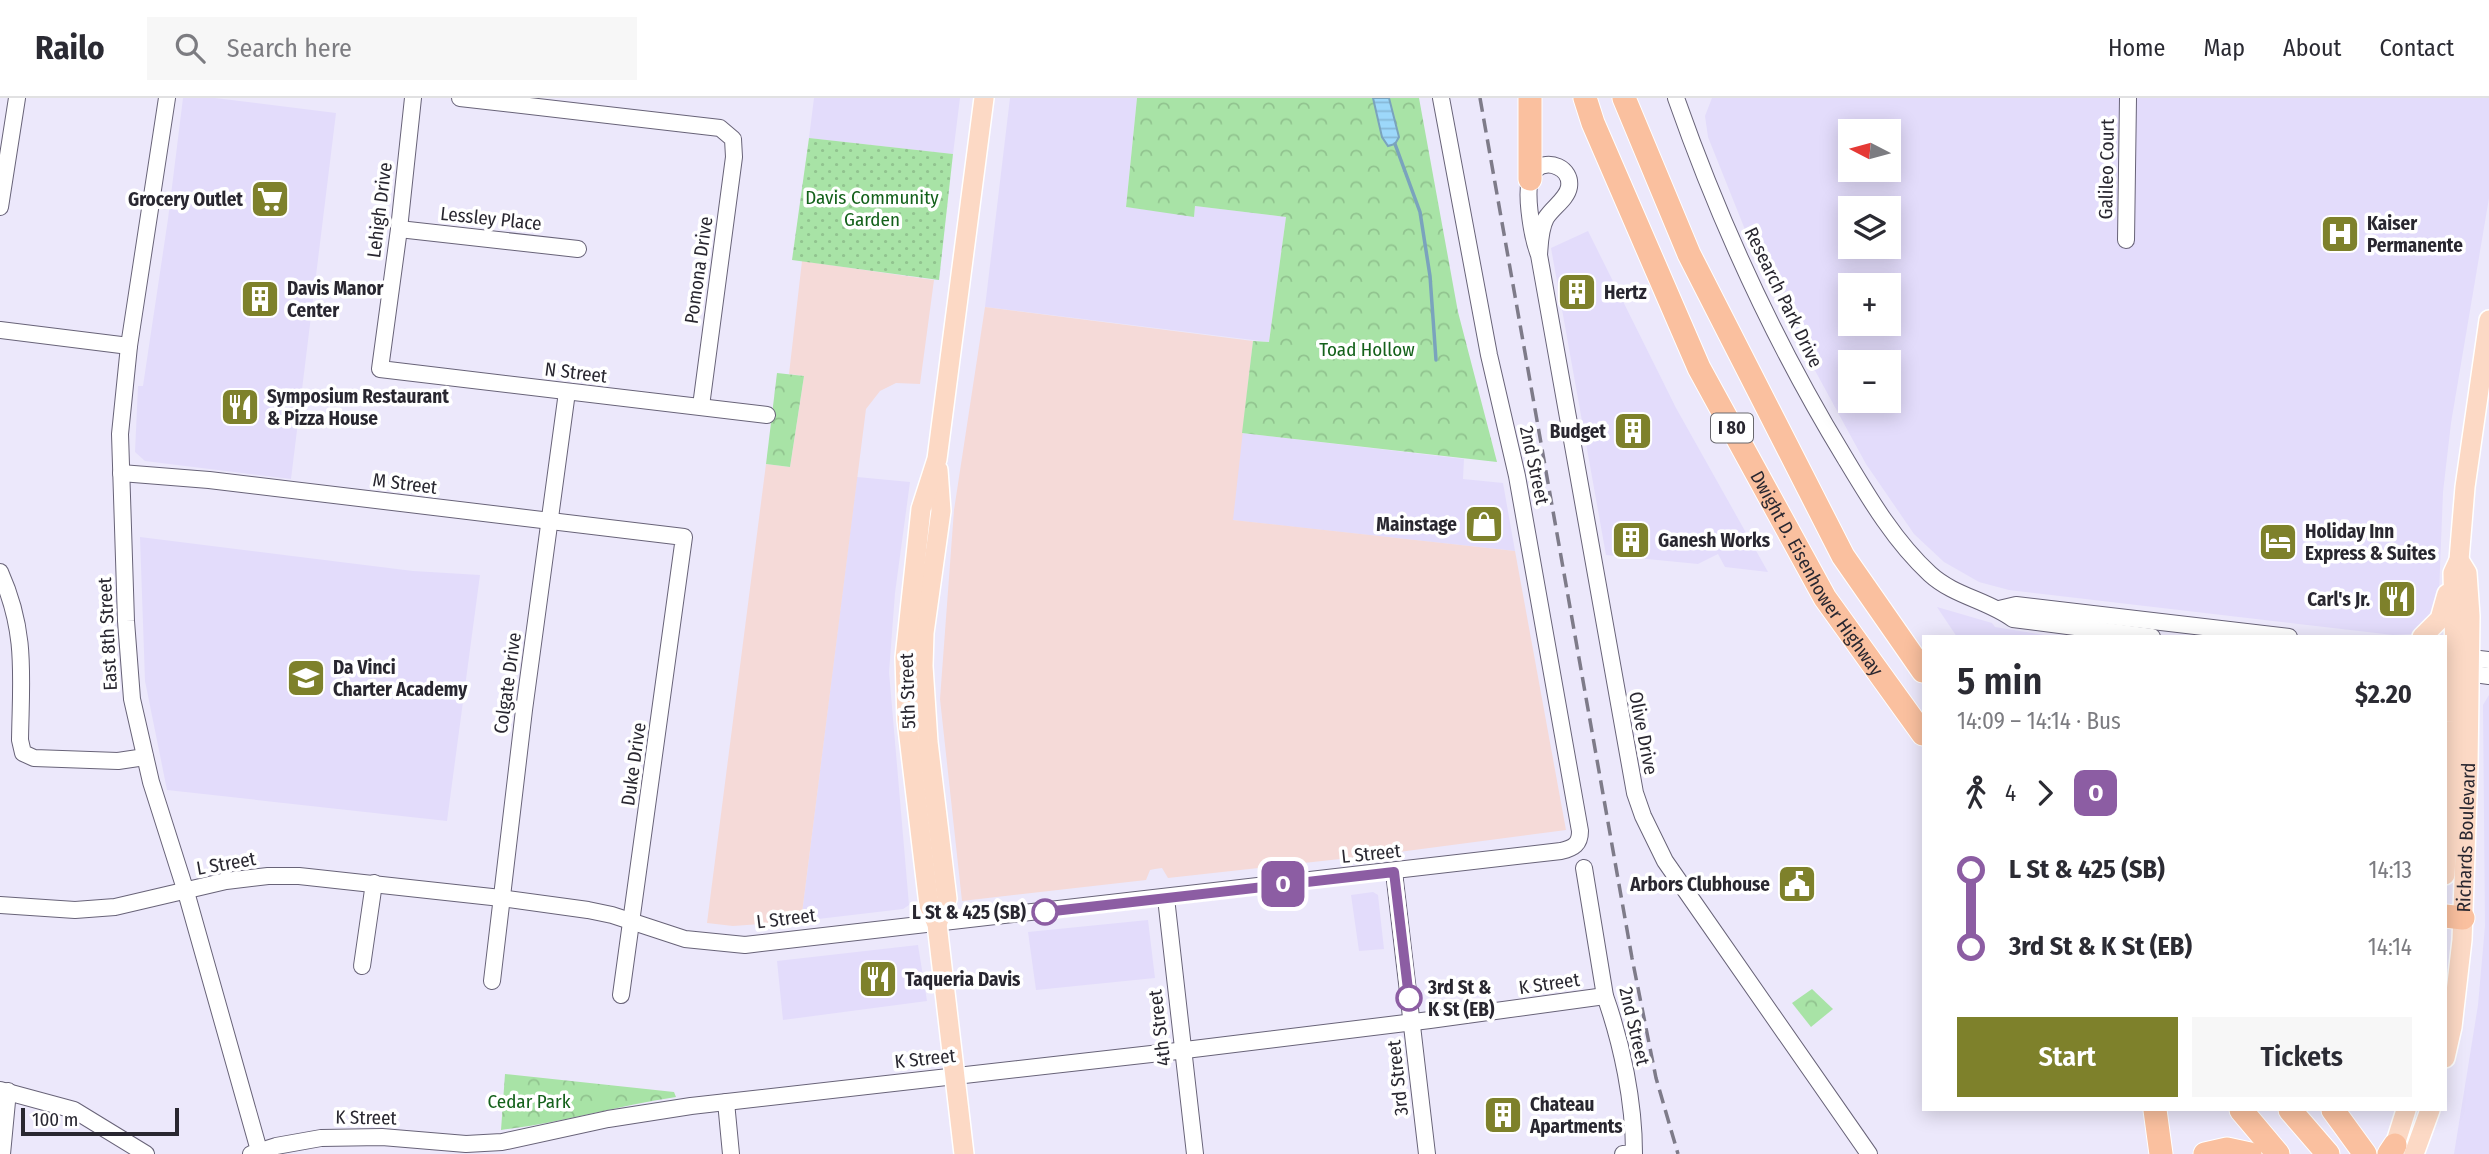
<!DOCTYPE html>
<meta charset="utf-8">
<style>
:root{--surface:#fff;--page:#f7f7f7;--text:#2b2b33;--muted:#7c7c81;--line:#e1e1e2;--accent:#7e812b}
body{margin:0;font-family:"Fira Sans Condensed",sans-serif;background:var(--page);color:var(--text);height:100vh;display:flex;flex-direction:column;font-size:26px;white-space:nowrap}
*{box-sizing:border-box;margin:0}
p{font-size:23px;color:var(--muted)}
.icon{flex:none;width:38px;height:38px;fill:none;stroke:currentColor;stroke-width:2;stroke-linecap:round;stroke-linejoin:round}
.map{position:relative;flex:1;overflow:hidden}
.panel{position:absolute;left:1922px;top:537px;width:525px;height:476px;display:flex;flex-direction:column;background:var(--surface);border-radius:0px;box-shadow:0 4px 18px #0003}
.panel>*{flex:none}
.badge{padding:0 14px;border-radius:10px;font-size:24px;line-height:46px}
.needle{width:46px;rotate:276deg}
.controls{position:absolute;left:1838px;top:21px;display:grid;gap:14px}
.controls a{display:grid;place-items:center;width:63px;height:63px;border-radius:0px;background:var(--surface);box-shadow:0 4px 18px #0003;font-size:35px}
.scale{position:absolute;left:21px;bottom:18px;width:158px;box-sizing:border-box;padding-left:7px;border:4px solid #292730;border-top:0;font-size:19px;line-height:24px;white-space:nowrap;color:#292730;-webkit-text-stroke:5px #fff;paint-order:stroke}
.map>.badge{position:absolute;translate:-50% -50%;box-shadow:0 0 0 4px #fff}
.legs{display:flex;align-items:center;gap:10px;height:77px;padding:0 35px;font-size:23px}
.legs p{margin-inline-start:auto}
.head{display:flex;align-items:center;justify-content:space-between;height:119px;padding:0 35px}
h1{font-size:38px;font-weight:600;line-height:52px}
.cta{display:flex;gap:14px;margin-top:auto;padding:14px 35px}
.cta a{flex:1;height:80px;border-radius:0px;background:var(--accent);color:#fff;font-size:28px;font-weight:600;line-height:80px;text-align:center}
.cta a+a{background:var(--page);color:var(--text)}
ul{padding:0 35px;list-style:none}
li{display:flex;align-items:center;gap:24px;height:77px;font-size:26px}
li i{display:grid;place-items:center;width:10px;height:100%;margin:0 9px;background:currentColor}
li i::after{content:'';width:18px;height:18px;margin:-9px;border:5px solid;border-radius:50%;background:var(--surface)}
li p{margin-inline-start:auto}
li:first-child i{background:linear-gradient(#0000 50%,currentColor 0)}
li:last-child i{background:linear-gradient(currentColor 50%,#0000 0)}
header{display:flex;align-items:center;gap:42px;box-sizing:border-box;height:98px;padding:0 35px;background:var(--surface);border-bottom:2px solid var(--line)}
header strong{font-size:33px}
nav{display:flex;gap:38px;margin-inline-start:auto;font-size:24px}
.search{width:490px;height:63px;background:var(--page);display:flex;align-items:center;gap:18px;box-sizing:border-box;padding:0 24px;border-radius:0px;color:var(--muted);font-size:26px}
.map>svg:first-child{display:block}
</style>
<header>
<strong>Railo</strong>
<div class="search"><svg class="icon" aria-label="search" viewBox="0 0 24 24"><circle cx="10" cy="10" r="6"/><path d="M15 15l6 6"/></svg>Search here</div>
<nav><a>Home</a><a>Map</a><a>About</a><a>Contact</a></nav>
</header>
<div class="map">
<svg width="2489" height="1056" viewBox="0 0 2489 1056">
<defs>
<pattern id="park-crowns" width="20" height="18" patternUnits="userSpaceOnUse" patternTransform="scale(1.75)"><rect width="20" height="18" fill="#a8e3a6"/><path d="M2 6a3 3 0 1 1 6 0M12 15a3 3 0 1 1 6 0" fill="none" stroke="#91c38f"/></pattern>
<pattern id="garden-dots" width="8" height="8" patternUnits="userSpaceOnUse" patternTransform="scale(1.75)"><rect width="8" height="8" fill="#a8e3a6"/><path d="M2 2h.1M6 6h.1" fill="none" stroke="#91c38f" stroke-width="1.8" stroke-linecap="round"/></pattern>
<pattern id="water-rules" width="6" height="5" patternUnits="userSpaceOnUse" patternTransform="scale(1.75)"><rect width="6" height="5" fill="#9dd8fa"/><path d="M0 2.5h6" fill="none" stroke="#87b9d7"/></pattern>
</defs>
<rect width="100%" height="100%" fill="#ece8fb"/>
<g fill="#e3dcfb" fill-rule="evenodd">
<polygon points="183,0 215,0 336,15 291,381 145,363 135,354 138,288 143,288 168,121"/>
<polygon points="814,0 960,0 953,56 809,40"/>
<polygon points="1010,0 1137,0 1126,109 1194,118 1195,108 1286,119 1269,244 985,209"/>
<path d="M 1712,0 L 2489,0 L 2489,100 L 2451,325 L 2443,394 L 2439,496 L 2433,518 L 2413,536 L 2393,537 L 2009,492 L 1979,484 L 1944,464 L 1914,436 L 1866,366 L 1806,256 L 1748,139 L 1708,39 L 1705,18 ZM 1850,33 L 1888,33 L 1888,72 L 1850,72 ZM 1850,110 L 1888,110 L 1888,149 L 1850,149 ZM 1850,187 L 1888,187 L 1888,226 L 1850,226 ZM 1850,264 L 1888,264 L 1888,303 L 1850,303 Z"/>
<polygon points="1588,133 1676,310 1768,474 1725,469 1718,456 1698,466 1606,457 1551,150"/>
<polygon points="1242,335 1464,361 1463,381 1503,385 1515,453 1232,422"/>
<polygon points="857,379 910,384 895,495 889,574 909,807 903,811 801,823"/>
<polygon points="140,439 413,473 480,477 447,723 167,692 145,583"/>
<polygon points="1937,509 1992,525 1995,529 2057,539 1957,539"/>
<polygon points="2489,597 2489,1056 2454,1056 2478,907 2485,828 2483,607"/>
<polygon points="1373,794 1378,797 1384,851 1359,853 1351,797"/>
<polygon points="1148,822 1155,880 1036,892 1028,834"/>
<polygon points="918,847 927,903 783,922 777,863"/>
</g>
<g fill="#f5dad8">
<polygon points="802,163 934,182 920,286 896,285 880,293 866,311 801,823 733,828 707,825 766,366 790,369 804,278 789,276"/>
<polygon points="985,209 1253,243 1233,422 1515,453 1566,732 1376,757 1168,780 1162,770 1155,771 1150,772 1146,782 962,803 940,601 954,412"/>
</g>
<g fill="url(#park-crowns)">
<polygon points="1137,0 1419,0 1458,214 1497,364 1242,335 1253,243 1269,244 1286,119 1195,108 1194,119 1126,109"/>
<polygon points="777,275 804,278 790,369 766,366"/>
<polygon points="1812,891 1833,911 1811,929 1792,905"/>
<path d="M 505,976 L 674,994 L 676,999 C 617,1008 560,1025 501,1032 Z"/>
</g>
<polygon fill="url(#garden-dots)" points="809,40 953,56 939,182 792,162"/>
<polygon fill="url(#water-rules)" stroke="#7aa3bd" stroke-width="2" points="1373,0 1389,0 1399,39 1395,46 1388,48 1382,39"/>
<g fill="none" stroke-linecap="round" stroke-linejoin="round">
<polyline stroke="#7aa3bd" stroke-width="3.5" points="1395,46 1420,114 1430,178 1436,262"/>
<g stroke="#686378" stroke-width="18">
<g id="minor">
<polyline points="167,0 129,248 120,336 126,523 132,601 151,684 186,794 260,1056"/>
<polyline points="413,0 399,131 380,271 767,317"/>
<polyline points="460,0 720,30 733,41 734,59 701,308"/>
<path d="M 1676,0 C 1720,125 1776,247 1845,360 C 1869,400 1895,444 1930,476 C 1954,498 1987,502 2013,521 L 2152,539"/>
<polyline points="0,109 17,0"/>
<polyline points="399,131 578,151"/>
<polyline points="2126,142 2128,0"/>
<path d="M 1539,157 C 1540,144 1540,131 1546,120 C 1553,109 1567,101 1569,89 C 1572,70 1548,60 1535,72 C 1521,83 1533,142 1539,157 L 1635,695 L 1643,718 L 1665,763 L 1869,1056"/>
<polyline points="0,232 129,248"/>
<polyline points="121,375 209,382 684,439 621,897"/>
<path d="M 0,474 C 27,534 21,578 20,642 L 23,655 L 34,660 L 118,663 L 145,659"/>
<polyline points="1999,511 2016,507 2289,539"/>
<polyline points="2445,557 2489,562"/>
<polyline points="2445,572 2489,578"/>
<path d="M 1584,770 L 1605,898 C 1622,946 1634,1004 1634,1055 L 1623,1056"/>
<polyline points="1394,774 1427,1056"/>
<polyline points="1166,800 1195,1056"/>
<path d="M 0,807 L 75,812 L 115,809 L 226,783 L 268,778 L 299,778 L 501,800 L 588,812 L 612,817 L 685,841 L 745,847 L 1561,753 C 1574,750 1580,746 1580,733 L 1517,378 L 1489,257 L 1441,0"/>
<polyline points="362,868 374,785"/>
<polyline points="492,883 524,612 567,294"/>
<polyline points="0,992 74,1012 146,1056"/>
<polyline points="726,1004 731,1056"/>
<polyline points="2,1056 8,993"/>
<polyline points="251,1056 276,1048 321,1040 382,1039 466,1046 502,1044 608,1021 691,1008 1169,954 1430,922 1605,898"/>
</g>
</g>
<g stroke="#fff" stroke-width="22">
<g id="major">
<polyline points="2422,539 2440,521 2447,496"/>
<polyline points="2445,777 2454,624 2455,558 2453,475 2459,462 2465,389 2489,222"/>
<polyline points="937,826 947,801 928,644 923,568 924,535 941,413 938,372"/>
<path id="s1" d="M 2445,960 L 2452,929 L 2462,842 L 2468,667 L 2470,518 L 2467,475 L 2459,462"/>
<polyline points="964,1056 937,826 929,807 907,622 905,560 921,411 937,361 984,0"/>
<polyline points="2395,1056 2395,1047 2406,1012"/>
<polyline points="2414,1056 2430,1012"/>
</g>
</g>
<g stroke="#fff" stroke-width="25">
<g id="highway">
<path id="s2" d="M 1585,0 L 1593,25 L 1699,270 L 1825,500 L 1923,636"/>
<polyline points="1624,0 1689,156 1843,458 1923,573"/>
<polyline points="1530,81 1530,0"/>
<polyline points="2445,818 2463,820"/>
<polyline points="2155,1012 2161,1056"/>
<polyline points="2241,1012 2278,1056"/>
<polyline points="2290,1012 2328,1056"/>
<polyline points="2333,1012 2365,1056"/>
<polyline points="2205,1056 2227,1051 2250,1056"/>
<polyline points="2389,1056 2395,1047"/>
</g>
</g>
<use href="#minor" stroke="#fff" stroke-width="16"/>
<use href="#major" stroke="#fcd9c5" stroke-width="19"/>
<use href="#highway" stroke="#fac09f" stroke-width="23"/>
<polyline stroke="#7e7b89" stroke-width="3.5" stroke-dasharray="14 7" stroke-linecap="butt" points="1480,0 1632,860 1656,980 1678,1056"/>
</g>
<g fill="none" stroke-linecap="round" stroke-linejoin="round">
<g stroke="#fff" stroke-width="16">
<polyline id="line-1" points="1045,814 1394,774 1409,900"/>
</g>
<use href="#line-1" stroke="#8c5da3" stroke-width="10"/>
</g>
<defs>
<g id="supermarket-square" transform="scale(2.0125)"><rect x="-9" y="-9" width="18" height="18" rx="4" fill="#7e812b" stroke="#fff"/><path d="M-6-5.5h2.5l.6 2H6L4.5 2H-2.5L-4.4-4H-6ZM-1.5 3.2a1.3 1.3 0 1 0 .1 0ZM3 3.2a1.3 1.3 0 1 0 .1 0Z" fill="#fff"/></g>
<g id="hospital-square" transform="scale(2.0125)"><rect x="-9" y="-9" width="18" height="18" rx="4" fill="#7e812b" stroke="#fff"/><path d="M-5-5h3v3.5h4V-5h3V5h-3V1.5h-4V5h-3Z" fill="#fff"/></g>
<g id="building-square" transform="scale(2.0125)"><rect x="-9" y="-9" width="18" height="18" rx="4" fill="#7e812b" stroke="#fff"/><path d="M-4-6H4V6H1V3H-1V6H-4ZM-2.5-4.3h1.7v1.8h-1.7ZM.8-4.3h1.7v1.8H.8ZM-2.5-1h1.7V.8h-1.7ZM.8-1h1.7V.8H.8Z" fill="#fff"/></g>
<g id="restaurant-square" transform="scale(2.0125)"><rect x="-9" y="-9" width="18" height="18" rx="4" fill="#7e812b" stroke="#fff"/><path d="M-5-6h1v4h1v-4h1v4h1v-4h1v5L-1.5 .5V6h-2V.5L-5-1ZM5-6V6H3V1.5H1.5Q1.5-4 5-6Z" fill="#fff"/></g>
<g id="shop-square" transform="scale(2.0125)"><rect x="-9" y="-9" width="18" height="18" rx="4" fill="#7e812b" stroke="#fff"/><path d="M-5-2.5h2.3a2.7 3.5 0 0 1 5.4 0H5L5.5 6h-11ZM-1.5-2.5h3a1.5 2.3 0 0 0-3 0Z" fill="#fff"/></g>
<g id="hotel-square" transform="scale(2.0125)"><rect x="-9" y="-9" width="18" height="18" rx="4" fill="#7e812b" stroke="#fff"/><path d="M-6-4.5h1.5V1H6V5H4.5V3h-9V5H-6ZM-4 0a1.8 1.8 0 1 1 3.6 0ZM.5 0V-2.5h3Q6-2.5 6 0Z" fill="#fff"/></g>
<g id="school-square" transform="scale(2.0125)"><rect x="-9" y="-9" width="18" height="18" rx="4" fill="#7e812b" stroke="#fff"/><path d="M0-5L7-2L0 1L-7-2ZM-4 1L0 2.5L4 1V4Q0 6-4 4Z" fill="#fff"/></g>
<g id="civic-square" transform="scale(2.0125)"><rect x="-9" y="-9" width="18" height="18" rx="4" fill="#7e812b" stroke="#fff"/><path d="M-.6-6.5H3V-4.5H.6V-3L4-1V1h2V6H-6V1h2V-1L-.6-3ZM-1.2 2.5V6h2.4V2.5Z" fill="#fff"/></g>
</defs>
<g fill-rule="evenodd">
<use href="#supermarket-square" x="270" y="101"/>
<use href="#hospital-square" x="2340" y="136"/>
<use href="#building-square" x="1577" y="194"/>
<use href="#building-square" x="260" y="201"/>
<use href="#restaurant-square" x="240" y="309"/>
<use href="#building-square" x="1633" y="333"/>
<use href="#shop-square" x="1484" y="426"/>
<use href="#building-square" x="1631" y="442"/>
<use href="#hotel-square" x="2278" y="444"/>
<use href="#restaurant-square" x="2397" y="501"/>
<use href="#school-square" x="306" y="580"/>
<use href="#civic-square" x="1797" y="786"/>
<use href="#restaurant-square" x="878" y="881"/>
<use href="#building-square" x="1503" y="1017"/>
</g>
<g fill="#fff" stroke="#8c5da3" stroke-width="3.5">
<circle cx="1045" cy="814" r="12"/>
<circle cx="1409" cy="900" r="12"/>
</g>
<g text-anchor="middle" stroke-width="7" stroke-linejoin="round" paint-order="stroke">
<rect fill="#fff" stroke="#69686e" stroke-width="2" x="1711" y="315.5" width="42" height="29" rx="5"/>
<g font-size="18" font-weight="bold" fill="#292730">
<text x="1732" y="336">I 80</text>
</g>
<g font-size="19" fill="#292730" stroke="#fff">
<text transform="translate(2106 71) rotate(-89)" y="7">Galileo Court</text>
<text transform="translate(379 112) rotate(-83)" y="7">Lehigh Drive</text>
<text transform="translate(491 120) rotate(6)" y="7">Lessley Place</text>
<text transform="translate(698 172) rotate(-82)" y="7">Pomona Drive</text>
<text transform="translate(1784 199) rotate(64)" y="7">Research Park Drive</text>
<text transform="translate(576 274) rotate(7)" y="7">N Street</text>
<text transform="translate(1535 367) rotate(78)" y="7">2nd Street</text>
<text transform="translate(405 385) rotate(7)" y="7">M Street</text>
<text dy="7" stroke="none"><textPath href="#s2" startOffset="530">Dwight D. Eisenhower Highway</textPath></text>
<text transform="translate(107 536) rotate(-93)" y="7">East 8th Street</text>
<text transform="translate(507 585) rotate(-82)" y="7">Colgate Drive</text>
<text transform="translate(907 593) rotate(-92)" y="7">5th Street</text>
<text transform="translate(1644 635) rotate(79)" y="7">Olive Drive</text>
<text transform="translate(633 666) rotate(-82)" y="7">Duke Drive</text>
<text dy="7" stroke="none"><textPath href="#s1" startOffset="222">Richards Boulevard</textPath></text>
<text transform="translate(1371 755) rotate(-6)" y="7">L Street</text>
<text transform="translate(226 765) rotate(-10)" y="7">L Street</text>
<text transform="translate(786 820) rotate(-7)" y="7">L Street</text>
<text transform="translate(1549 885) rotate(-8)" y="7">K Street</text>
<text transform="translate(1635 928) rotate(77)" y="7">2nd Street</text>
<text transform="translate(1159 930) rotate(-97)" y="7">4th Street</text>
<text transform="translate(925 960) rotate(-6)" y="7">K Street</text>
<text transform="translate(1397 980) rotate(-96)" y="7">3rd Street</text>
<text transform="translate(366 1019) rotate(1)" y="7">K Street</text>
</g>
<g font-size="19" fill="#14611b" stroke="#fff">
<text x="872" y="106">Davis Community<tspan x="872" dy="22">Garden</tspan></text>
<text x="1367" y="258">Toad Hollow</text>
<text x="529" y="1010">Cedar Park</text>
</g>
<g font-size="19" font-weight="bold" fill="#292730" stroke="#fff" text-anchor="start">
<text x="243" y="108" text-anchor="end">Grocery Outlet</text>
<text x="2367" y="132">Kaiser<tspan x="2367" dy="22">Permanente</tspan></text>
<text x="287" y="197">Davis Manor<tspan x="287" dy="22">Center</tspan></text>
<text x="1604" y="201">Hertz</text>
<text x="267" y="305">Symposium Restaurant<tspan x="267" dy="22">&amp; Pizza House</tspan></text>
<text x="1606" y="340" text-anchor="end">Budget</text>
<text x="1457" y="433" text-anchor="end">Mainstage</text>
<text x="2305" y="440">Holiday Inn<tspan x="2305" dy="22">Express &amp; Suites</tspan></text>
<text x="1658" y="449">Ganesh Works</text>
<text x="2370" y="508" text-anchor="end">Carl's Jr.</text>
<text x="333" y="576">Da Vinci<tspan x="333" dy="22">Charter Academy</tspan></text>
<text x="1770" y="793" text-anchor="end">Arbors Clubhouse</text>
<text x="905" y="888">Taqueria Davis</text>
<text x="1530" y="1013">Chateau<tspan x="1530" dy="22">Apartments</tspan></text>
</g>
<g font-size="19" font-weight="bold" fill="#292730" stroke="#fff" text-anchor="end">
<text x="1026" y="821">L St &amp; 425 (SB)</text>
<text x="1428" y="896" text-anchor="start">3rd St &amp;<tspan x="1428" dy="22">K St (EB)</tspan></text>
</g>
</g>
</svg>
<div class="controls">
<a><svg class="needle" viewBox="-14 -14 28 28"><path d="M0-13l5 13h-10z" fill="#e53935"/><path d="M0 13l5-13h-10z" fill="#7c7c81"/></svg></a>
<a><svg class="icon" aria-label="layers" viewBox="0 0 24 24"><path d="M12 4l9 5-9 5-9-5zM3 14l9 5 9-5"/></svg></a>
<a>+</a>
<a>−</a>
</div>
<div class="scale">100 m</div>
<b class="badge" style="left:1283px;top:786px;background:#8c5da3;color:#fff">O</b>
<section class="panel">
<div class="head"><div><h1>5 min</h1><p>14:09 – 14:14 · Bus</p></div><b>$2.20</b></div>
<div class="legs"><svg class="icon" aria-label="walk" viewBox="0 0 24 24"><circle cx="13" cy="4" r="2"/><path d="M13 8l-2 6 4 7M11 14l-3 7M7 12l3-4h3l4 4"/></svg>4<svg class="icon" aria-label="forward" viewBox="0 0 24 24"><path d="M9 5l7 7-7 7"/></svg><b class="badge" style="background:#8c5da3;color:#fff">O</b></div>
<ul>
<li><i style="color:#8c5da3"></i><b>L St &amp; 425 (SB)</b><p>14:13</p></li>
<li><i style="color:#8c5da3"></i><b>3rd St &amp; K St (EB)</b><p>14:14</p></li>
</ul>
<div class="cta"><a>Start</a><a>Tickets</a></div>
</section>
</div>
